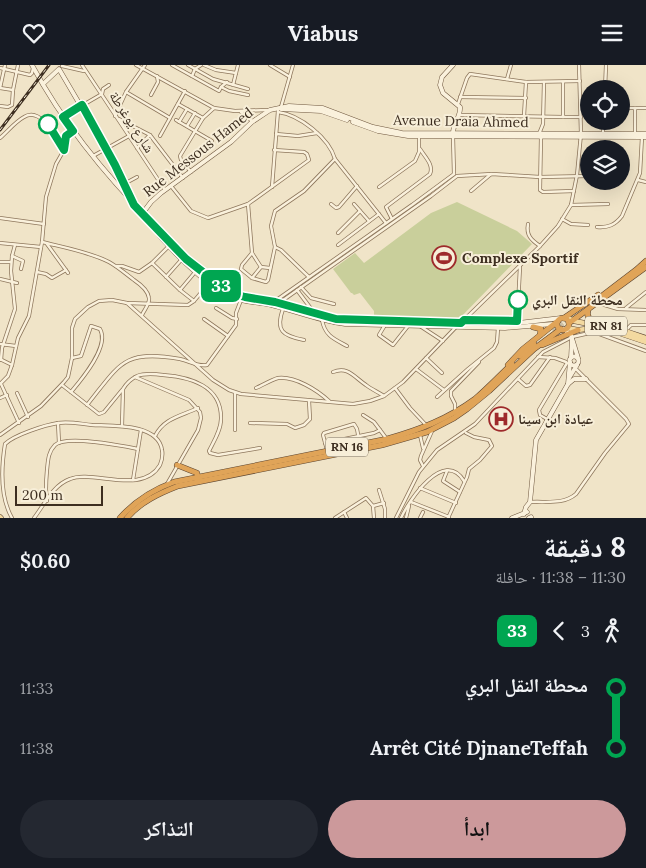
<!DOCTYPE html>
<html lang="ar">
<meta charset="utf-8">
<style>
:root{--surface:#171b24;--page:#242831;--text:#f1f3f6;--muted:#9ea1a6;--accent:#cc999b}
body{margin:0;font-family:Lora,"Noto Naskh Arabic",serif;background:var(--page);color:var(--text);direction:rtl;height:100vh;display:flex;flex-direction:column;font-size:19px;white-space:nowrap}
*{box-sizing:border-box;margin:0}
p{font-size:16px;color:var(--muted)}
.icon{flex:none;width:28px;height:28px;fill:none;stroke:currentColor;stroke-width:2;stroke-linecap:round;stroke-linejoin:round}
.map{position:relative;height:453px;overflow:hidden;direction:ltr}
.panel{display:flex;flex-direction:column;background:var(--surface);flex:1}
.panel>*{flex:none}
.badge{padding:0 10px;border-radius:8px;font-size:18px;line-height:32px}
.buttons{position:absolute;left:580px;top:15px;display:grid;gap:10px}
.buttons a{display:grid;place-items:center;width:50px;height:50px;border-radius:50%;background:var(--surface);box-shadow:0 5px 20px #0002;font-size:25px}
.scale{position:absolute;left:15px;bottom:12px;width:88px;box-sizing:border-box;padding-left:5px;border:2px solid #3d2e20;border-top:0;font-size:14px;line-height:18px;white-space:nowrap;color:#3d2e20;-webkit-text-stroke:4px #f7eed8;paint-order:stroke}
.map>.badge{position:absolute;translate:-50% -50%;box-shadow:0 0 0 2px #fff}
.legs{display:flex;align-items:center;gap:8px;height:55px;padding:0 20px;font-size:16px}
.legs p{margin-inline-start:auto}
.headline{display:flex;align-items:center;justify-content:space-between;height:85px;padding:0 20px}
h1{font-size:28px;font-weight:700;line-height:38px}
.button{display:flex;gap:10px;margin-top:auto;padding:10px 20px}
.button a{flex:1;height:58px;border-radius:30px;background:var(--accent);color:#111;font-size:20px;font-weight:700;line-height:58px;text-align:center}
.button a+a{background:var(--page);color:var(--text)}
ul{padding:0 20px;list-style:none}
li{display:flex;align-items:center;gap:18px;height:60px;font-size:19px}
li i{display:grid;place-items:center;width:8px;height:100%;margin:0 6px;background:currentColor}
li i::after{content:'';width:12px;height:12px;margin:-6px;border:4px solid;border-radius:50%;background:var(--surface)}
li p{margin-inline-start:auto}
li:first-child i{background:linear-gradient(#0000 50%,currentColor 0)}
li:last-child i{background:linear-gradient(currentColor 50%,#0000 0)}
header{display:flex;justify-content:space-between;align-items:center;height:65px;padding:0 20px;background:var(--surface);font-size:22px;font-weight:700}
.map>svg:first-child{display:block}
</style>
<header><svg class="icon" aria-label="menu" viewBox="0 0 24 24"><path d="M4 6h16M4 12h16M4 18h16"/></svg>Viabus<svg class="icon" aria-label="heart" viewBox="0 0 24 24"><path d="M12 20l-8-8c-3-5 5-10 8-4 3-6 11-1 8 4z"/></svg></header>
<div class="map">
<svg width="646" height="453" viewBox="0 0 646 453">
<rect width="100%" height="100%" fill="#f0e4c8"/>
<polygon fill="#c9cf9b" points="457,137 517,166 532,179 459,254 374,250 374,246 360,228 354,230 352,228 351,228 333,204 355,188 364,198 431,148"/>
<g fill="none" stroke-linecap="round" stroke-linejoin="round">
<polyline stroke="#ccc0a6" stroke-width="5" stroke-dasharray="5 2.5" stroke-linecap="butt" points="553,266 573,251"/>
<g stroke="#8d765c" stroke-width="4">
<g id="street">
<polyline points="82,0 165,125"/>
<polyline points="136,0 214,43 235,46 268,45"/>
<polyline points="172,0 219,26 221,22 227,17"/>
<polyline points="188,0 213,14 248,24"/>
<polyline points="204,0 216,5 236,8"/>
<polyline points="270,0 290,12"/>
<polyline points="62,1 84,6"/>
<polyline points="0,3 30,10 32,8 33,3"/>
<polyline points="192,11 195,4 201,0"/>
<polyline points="507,14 511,0"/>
<polyline points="233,20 238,0"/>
<polyline points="221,22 229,26 248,30"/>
<polyline points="0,23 5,0"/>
<polyline points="0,23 13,25"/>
<polyline points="605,24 606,0"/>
<polyline points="126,27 170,53"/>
<polyline points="151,30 158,17 157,11"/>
<polyline points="460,32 526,33"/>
<polyline points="178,39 203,53"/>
<polyline points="458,39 467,13 470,9 526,17 580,16"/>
<polyline points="0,41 8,42 12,40 13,25 18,0"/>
<polyline points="281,42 293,0"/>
<polyline points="621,43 646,43"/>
<polyline points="635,43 635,68"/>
<polyline points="581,44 589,44"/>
<polyline points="241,47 252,56"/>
<path d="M 278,47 C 300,50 329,73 335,94 L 386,158"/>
<polyline points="460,50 563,52 563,17"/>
<polyline points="64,51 102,29 103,24 109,20"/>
<polyline points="115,51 126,27 145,0"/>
<polyline points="524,51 526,17"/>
<polyline points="563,52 581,52"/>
<polyline points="119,54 150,70 183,113"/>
<polyline points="176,55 212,76"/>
<polyline points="603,56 603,68"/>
<polyline points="179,57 187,44"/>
<polyline points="187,61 195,48"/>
<polyline points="276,69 298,71 317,68"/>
<polyline points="539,69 543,59 544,17"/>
<polyline points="160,71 185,26"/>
<polyline points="453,72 454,109"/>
<polyline points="541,72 540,125 543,127 574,126"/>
<path d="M 0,73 C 8,66 15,57 24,52 C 41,41 56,73 63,84"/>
<polyline points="137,83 150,70"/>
<polyline points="93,91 129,71"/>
<polyline points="191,107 181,95 180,91 203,53 214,43"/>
<polyline points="638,115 646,117"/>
<polyline points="124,119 137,112"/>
<polyline points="171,121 191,146 208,153 248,139"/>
<polyline points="272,122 278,46"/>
<polyline points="379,122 415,96 419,87 419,72"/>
<polyline points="471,126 491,109"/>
<polyline points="331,139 336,143 339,142 357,121"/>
<polyline points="354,139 369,156"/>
<polyline points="571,140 608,139"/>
<polyline points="0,153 44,159"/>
<path d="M 392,154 L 386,142 L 430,109 C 434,100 425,92 420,84"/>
<polyline points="562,154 571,159 588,160"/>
<path d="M 528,159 C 526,170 531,175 540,181"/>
<path d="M 597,162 C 608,163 615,160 622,151 L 640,108 L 642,72"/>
<polyline points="338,168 360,146"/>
<path d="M 42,177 C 62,182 90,187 109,197 C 118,202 126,209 134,215 C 140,219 148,225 149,233 C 150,239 144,245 142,250"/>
<polyline points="0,178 41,182"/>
<polyline points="47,179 68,208"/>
<polyline points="338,180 379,149"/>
<polyline points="252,188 242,200 241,204 252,213 266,217 268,215 275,182"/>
<polyline points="12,191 23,196 21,204"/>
<polyline points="0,197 11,197"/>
<polyline points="152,198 180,225 196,206"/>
<polyline points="116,201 122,201 139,207 152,198 169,181"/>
<polyline points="261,202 270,203"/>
<polyline points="37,207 46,209 52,213 66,205"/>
<polyline points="166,212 182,194"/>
<polyline points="309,212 281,185 275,182 271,161 275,146 304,126 335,94"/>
<polyline points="252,213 261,202 252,188 248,139 309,95 307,89 304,87 274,85"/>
<polyline points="0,214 17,218"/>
<polyline points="301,222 311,233 334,239"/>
<polyline points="180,225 194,236"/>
<polyline points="297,225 315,249"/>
<polyline points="127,238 213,315 229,325 241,329 353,339 370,336 384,331 403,317 456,262"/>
<polyline points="275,238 278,234 412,140 454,109"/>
<polyline points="279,238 431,131 457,111 492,109 540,112 589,111"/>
<polyline points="598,238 618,244 646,245"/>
<polyline points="216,243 232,253 237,254"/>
<polyline points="626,243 646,227"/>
<path d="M 283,244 C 275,266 283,271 304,275"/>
<polyline points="204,254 228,271"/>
<path d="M 322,255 C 325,271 334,274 347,281"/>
<polyline points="388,255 379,270 393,280 408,261"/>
<polyline points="464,255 517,256"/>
<polyline points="462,257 540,181 558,161 571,140 577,110 581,69 579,0"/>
<polyline points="517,259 520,202"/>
<polyline points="420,261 443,276"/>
<polyline points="625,266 631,260 646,260"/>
<polyline points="0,279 16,281"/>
<polyline points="538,292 555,293 566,297"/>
<polyline points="426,293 442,308"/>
<polyline points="0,294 12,300"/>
<polyline points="1,295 2,283 15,244 11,206 12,191 15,180"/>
<polyline points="416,304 444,325"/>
<path d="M 333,307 C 348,301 354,312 366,320 C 371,324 378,327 384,331"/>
<polyline points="135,312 189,335 200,347 201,353 198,365 167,419"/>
<polyline points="518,314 526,321 530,320 550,292"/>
<polyline points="0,319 8,311 12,300 18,273 29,251 42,177 46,132 56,99 64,85 66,71 73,66"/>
<polyline points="1,319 19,358"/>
<polyline points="62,320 99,349 104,347 122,325"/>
<path d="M 256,323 C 263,320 271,315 278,313 C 295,311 317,325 329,336"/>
<polyline points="395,323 410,343 426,360"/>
<path d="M 71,327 C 82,314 110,281 100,264 L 91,261 L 81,291 L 72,293"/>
<polyline points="17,328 28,352"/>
<polyline points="437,332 468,304 494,283 497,277 498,263"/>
<polyline points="0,333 7,330"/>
<path d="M 87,340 C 120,299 123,284 180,294 C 189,296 198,302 207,300 L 236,260 L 236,248 L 241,235"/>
<polyline points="455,346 455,339 451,331 451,326 479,297"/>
<polyline points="363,350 374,357 386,373"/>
<polyline points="547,354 540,350 539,345 567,298"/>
<polyline points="58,358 59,378"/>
<polyline points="250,358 287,359 295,363 304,360 310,354 309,336"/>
<path d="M 122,361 L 123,324 C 126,319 131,314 137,311 C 145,308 155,309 163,310 C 190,312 222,321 221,354 C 221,365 214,376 209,386 L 210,388 L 218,390 L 260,383"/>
<polyline points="235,365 235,328"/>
<polyline points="0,370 41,341 64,317 68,312 72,293 72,263 75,254 88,242 99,236 112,235 127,238 188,240 194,236 210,217"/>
<polyline points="420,370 423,383"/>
<path d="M 155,371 C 164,353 181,351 198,343"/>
<polyline points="325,378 374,368 380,365"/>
<polyline points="327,385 323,370 324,368 354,359 357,364 360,380"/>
<polyline points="423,401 420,395 421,391 432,366"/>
<polyline points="447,406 443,416 460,427"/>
<polyline points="133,415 141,365"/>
<polyline points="420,423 456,438"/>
<polyline points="379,425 385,444 385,453"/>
<path d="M 47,436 C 45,426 46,416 47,405 C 48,396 48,387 55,380 C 66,370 123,381 138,384"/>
<polyline points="411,437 449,452"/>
<path d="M 530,437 C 546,436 563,440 576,429 L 605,388 L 629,359 L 626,354 L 575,303"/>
<polyline points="373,441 384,438"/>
<polyline points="344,447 347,453"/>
<path d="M 12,453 C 0,432 1,404 5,379 C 14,370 45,360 58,358 C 69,356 81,359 92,360 C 112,361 158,358 162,385 C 163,390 162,395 160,400 C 142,431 92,404 70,414 C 53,420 44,440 34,453"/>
<polyline points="335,453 366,433 373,441 374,453"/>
<polyline points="396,453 419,407 437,385 475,359 543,287 572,272 594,267 646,286"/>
<path d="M 401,453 C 409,435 444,383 464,416"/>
<polyline points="406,453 409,441"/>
<polyline points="420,453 423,447"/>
<polyline points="448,453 467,412 469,404 480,395 492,381 489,375 474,372 466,368"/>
</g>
</g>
<g stroke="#6f573f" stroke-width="5">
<g id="secondary">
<path d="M 32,0 C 64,60 107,112 154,159 C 177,184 200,211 230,227 C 242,234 257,233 271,236 C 294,242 316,252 340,254 L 510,259 L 561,253"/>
<path d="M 453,0 L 442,12 L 440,20 L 443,28 L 460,42 C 461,52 453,58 453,68"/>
<polyline points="43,19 59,4 106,84 134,138"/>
<polyline points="281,44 321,46 347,55"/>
<polyline points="353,57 378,66 408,71 646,72"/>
<polyline points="142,149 151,137 161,128 231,77 252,57 270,45 289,41 323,43 373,62 402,68 646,69"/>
<path d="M 148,157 C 167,181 205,221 233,233 C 246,238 261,237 275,241 C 298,247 320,256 345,259 L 505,263 L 553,259"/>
<polyline points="564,264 571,270 578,293"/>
<circle cx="574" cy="296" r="4.5"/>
<polyline points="571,293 572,273"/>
<polyline points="569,313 577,300"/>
<polyline points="568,319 574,314 586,314"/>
<polyline points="524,449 526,442 530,437 536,375 568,319 570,297"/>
<polyline points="512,453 527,447"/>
<polyline points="529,453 531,452"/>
</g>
</g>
<g stroke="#5b4430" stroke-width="5.5">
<g id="primary">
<polyline points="566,252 574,256 625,266 646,273"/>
<polyline points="567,263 578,265 600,262"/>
<polyline points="610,265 646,277"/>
<polyline points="0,452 1,453"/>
</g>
</g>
<g stroke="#5b4430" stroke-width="6">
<g id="highway">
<polyline points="598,234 636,205 646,196"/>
<path d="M 588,245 C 586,253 591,256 597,259"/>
<polyline points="564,253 598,230"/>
<circle cx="563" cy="259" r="6"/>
<polyline points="569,258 646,202"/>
<polyline points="533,262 541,264 540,270"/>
<polyline points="542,280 578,265"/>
<polyline points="520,291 534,279"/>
<polyline points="508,300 523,284 558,256"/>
<polyline points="177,400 197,408 198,413"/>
<path d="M 120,453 C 135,436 152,425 174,417 L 387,374 C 419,365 448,354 475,334 C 488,323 500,310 512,299"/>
<path d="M 127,453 C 140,437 160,428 178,421 L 382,380 L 427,367 L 454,353 L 467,344 L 489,326 L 534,284 L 561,264"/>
</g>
</g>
<use href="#street" stroke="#faf1dc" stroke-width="2.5"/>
<use href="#secondary" stroke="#faf1dc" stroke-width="4"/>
<use href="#primary" stroke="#f3d9a0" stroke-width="4.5"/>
<use href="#highway" stroke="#e0a458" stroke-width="5"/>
<g stroke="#3d2e20" stroke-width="3">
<polyline id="rail" points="0,65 49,0"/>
</g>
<use href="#rail" stroke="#f7eed8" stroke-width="1" stroke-dasharray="4" stroke-linecap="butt"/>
</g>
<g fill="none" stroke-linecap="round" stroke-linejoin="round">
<g stroke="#fff" stroke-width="11">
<polyline id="line-1" points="48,59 64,85 66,71 73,66 63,52 82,40 115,100 134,140 186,194 230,228 245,232 275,237 336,254 461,258 464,255 517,256 518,235"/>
</g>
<use href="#line-1" stroke="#00a651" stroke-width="8"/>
</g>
<defs>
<g id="stadium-ring" transform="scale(1.25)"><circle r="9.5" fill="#f7eed8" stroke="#9e2a2b" stroke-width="1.5"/><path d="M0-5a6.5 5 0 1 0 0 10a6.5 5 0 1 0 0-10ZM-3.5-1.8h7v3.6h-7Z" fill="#9e2a2b"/></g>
<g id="hospital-ring" transform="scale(1.25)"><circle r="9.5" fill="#f7eed8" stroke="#9e2a2b" stroke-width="1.5"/><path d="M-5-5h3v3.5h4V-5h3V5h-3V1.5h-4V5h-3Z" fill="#9e2a2b"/></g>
</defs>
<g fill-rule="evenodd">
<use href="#stadium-ring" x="444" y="193"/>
<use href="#hospital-ring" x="501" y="354"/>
</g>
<g fill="#fff" stroke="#00a651" stroke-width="2.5">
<circle cx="48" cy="59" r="9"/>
<circle cx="518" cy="235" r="9"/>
</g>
<g text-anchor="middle" stroke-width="4" stroke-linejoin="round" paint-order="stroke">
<g fill="#f7eed8" stroke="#756857" stroke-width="1">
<rect x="585" y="251.5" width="42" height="19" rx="4"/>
<rect x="326" y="372.5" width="42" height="19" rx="4"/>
</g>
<g font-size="12" font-weight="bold" fill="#3d2e20">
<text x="606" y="265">RN 81</text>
<text x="347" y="386">RN 16</text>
</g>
<g font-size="14" fill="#3d2e20" stroke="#f7eed8">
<text transform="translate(461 56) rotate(1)" y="5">Avenue Draia Ahmed</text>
<text transform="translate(132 57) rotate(57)" y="5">شارع يوغرطة</text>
<text transform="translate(198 87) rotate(-38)" y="5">Rue Messous Hamed</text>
</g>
<g font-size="14" font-weight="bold" fill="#3d2e20" stroke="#f7eed8" text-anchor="start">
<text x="462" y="198">Complexe Sportif</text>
<text x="518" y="359">عيادة ابن سينا</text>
</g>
<g font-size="14" font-weight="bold" fill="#3d2e20" stroke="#f7eed8" text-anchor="start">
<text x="532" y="240">محطة النقل البري</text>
</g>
</g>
</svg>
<div class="buttons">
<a><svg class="icon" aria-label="locate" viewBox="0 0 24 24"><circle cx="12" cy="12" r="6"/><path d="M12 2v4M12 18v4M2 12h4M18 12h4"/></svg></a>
<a><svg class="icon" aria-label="layers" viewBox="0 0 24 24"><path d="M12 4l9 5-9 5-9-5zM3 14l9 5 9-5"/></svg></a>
</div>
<div class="scale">200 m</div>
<b class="badge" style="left:221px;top:221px;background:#00a651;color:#fff">33</b>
</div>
<section class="panel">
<div class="headline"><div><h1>8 دقيقة</h1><p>11:30 – 11:38 · حافلة</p></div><b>$0.60</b></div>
<div class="legs"><svg class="icon" aria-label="walk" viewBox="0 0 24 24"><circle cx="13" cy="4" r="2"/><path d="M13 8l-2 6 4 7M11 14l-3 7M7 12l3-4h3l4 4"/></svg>3<svg class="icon" aria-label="back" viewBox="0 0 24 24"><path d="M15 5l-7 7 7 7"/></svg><b class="badge" style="background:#00a651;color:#fff">33</b></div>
<ul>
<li><i style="color:#00a651"></i><b>محطة النقل البري</b><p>11:33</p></li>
<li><i style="color:#00a651"></i><b>Arrêt Cité DjnaneTeffah</b><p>11:38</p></li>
</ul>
<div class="button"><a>ابدأ</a><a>التذاكر</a></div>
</section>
